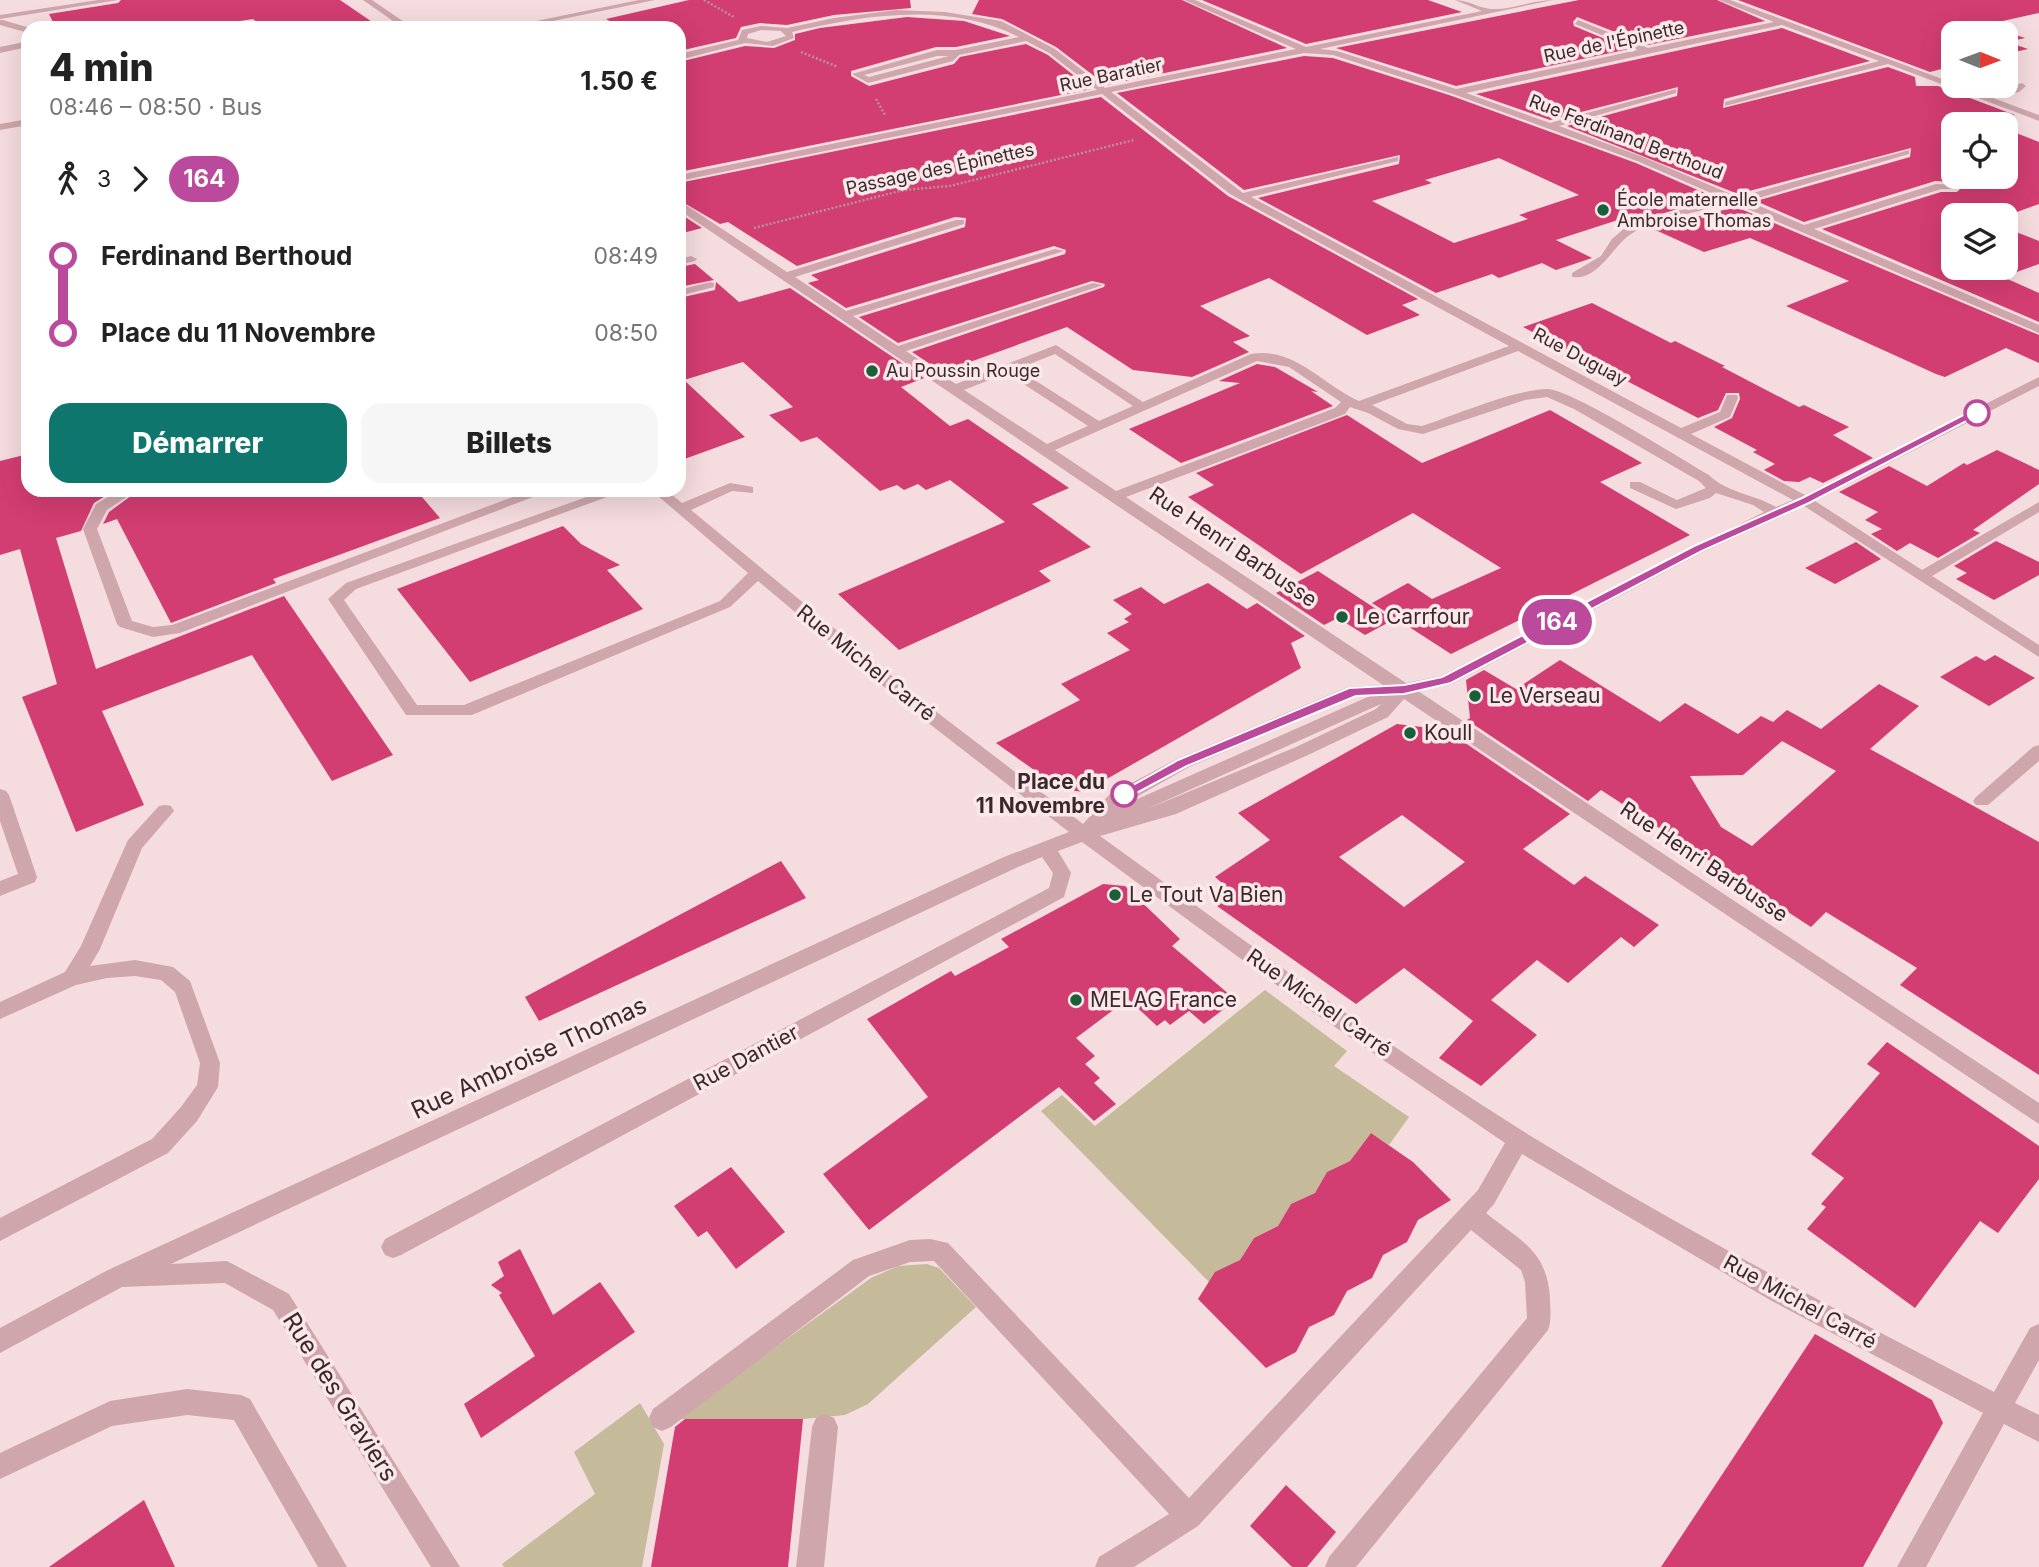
<!DOCTYPE html>
<html lang="fr">
<meta charset="utf-8">
<style>
:root{--surface:#fff;--page:#f6f6f6;--text:#222;--muted:#767676;--accent:#0f766e}
body{margin:0;font-family:Inter,sans-serif;background:var(--page);color:var(--text);height:100vh;display:flex;flex-direction:column;font-size:26px;white-space:nowrap}
*{box-sizing:border-box;margin:0}
p{font-size:23px;color:var(--muted)}
.icon{flex:none;width:38px;height:38px;fill:none;stroke:currentColor;stroke-width:2;stroke-linecap:round;stroke-linejoin:round}
.map{position:relative;flex:1;overflow:hidden}
.sheet{position:absolute;left:21px;top:21px;width:665px;height:476px;display:flex;flex-direction:column;background:var(--surface);border-radius:21px;box-shadow:0 7px 28px #0002}
.sheet>*{flex:none}
.badge{padding:0 14px;border-radius:23px;font-size:24px;line-height:46px}
.needle{width:46px;rotate:91deg}
.controls{position:absolute;left:1941px;top:21px;display:grid;gap:14px}
.controls a{display:grid;place-items:center;width:77px;height:77px;border-radius:14px;background:var(--surface);box-shadow:0 7px 28px #0002;font-size:35px}
.map>.badge{position:absolute;translate:-50% -50%;box-shadow:0 0 0 4px #fff}
.legs{display:flex;align-items:center;gap:10px;height:77px;padding:0 28px;font-size:23px}
.legs p{margin-inline-start:auto}
.summary{display:flex;align-items:center;justify-content:space-between;height:119px;padding:0 28px}
h1{font-size:38px;font-weight:800;line-height:52px}
.action{display:flex;gap:14px;margin-top:auto;padding:14px 28px}
.action a{flex:1;height:80px;border-radius:21px;background:var(--accent);color:#fff;font-size:28px;font-weight:800;line-height:80px;text-align:center}
.action a+a{background:var(--page);color:var(--text)}
ul{padding:0 28px;list-style:none}
li{display:flex;align-items:center;gap:24px;height:77px;font-size:26px}
li i{display:grid;place-items:center;width:10px;height:100%;margin:0 9px;background:currentColor}
li i::after{content:'';width:18px;height:18px;margin:-9px;border:5px solid;border-radius:50%;background:var(--surface)}
li p{margin-inline-start:auto}
li:first-child i{background:linear-gradient(#0000 50%,currentColor 0)}
li:last-child i{background:linear-gradient(currentColor 50%,#0000 0)}
.map>svg:first-child{display:block}
</style>
<div class="map">
<svg width="2039" height="1567" viewBox="0 0 2039 1567">
<rect width="100%" height="100%" fill="#f5dcde"/>
<g fill="#c5ba9a">
<polygon points="1265,990 1347,1051 1334,1066 1409,1117 1389,1145 1371,1133 1350,1161 1327,1172 1315,1193 1291,1204 1278,1226 1254,1238 1240,1260 1209,1282 1041,1111 1062,1095 1095,1126"/>
<polygon points="927,1264 939,1268 976,1307 868,1404 845,1415 803,1419 676,1419 871,1278 898,1266"/>
<polygon points="640,1403 664,1444 642,1567 504,1567 502,1564 595,1494 574,1452"/>
</g>
<g fill="#d23d72" fill-rule="evenodd">
<polygon points="121,0 340,0 381,28 264,28 253,19 194,28 167,28 165,24 136,28 56,28 49,14 118,3"/>
<polygon points="689,0 910,0 911,8 834,15 787,25 760,23 741,27 736,38 679,51 679,28 622,28 606,19"/>
<polygon points="979,0 1182,0 1287,48 1106,85 1056,47 1002,19 972,14"/>
<polygon points="1202,0 1428,0 1462,12 1306,44"/>
<polygon points="1579,0 1717,0 1765,21 1648,45 1577,17 1573,22 1574,26 1629,49 1456,86 1336,48"/>
<polygon points="1738,0 2039,0 2039,13 1985,25 2025,38 2008,42 2028,49 2006,54 2006,33 1953,33 1953,66 1930,72"/>
<polygon points="907,17 964,21 1010,36 956,47 936,47 851,71 851,76 869,86 954,64 960,57 1026,44 1048,55 1091,89 679,172 679,62 745,46 774,48 795,40 795,34 820,28"/>
<polygon points="1782,28 1870,61 1724,99 1723,108 1888,67 1915,77 1916,86 1938,86 2015,115 1987,122 1992,124 1953,124 1953,177 2006,177 2006,129 2039,142 2039,204 2006,216 1953,215 1953,268 2006,268 2006,228 2039,241 2039,264 2003,277 2039,293 2039,322 1822,229 1941,192 1957,192 1960,189 1957,182 1935,181 1804,222 1756,201 1910,157 1911,148 1738,194 1567,126 1677,96 1678,87 1550,120 1476,94"/>
<path d="M 1304,56 L 1333,58 L 1452,96 L 1636,163 L 1716,198 L 1637,221 L 1627,217 L 1556,240 L 1592,258 L 1556,270 L 1542,263 L 1499,278 L 1492,274 L 1436,293 L 1258,198 L 1399,164 L 1400,155 L 1244,190 L 1117,93 ZM 1499,158 L 1579,195 L 1519,215 L 1528,219 L 1454,243 L 1372,201 L 1432,183 L 1425,180 Z"/>
<polygon points="1101,97 1228,196 1418,299 1402,305 1420,315 1367,335 1269,278 1200,306 1250,336 1233,342 1249,352 1192,377 1133,370 1067,327 942,372 912,352 1104,287 1105,284 1092,281 898,343 859,317 1065,254 1066,250 1054,246 846,308 808,283 819,280 811,275 965,227 966,218 955,217 797,266 728,222 720,224 679,200 679,183"/>
<polygon points="1736,207 2039,335 2039,363 2006,348 1945,377 1936,374 1786,306 1849,281 1750,238 1704,252 1651,228"/>
<polygon points="679,213 702,228 679,234"/>
<polygon points="695,264 714,280 679,287 679,267"/>
<polygon points="716,282 739,302 790,288 924,378 901,387 950,426 968,419 1069,488 1032,504 1091,547 1039,571 1051,581 899,650 838,594 1005,522 950,480 926,490 918,484 904,490 897,485 880,491 817,437 801,442 769,415 793,407 743,362 684,380 745,437 679,461 679,298 715,290"/>
<polygon points="1592,303 1671,343 1675,341 1725,366 1722,367 1799,407 1804,405 1849,427 1833,435 1873,458 1823,483 1810,477 1799,482 1784,481 1764,470 1775,464 1753,452 1757,450 1714,427 1732,418 1740,399 1739,393 1726,393 1718,410 1698,418 1523,327"/>
<polygon points="1257,364 1275,367 1318,392 1311,391 1333,406 1181,463 1129,429 1240,383 1219,381"/>
<polygon points="1550,410 1642,463 1600,482 1690,535 1451,654 1372,603 1408,583 1432,599 1501,568 1413,513 1301,574 1188,497 1214,485 1196,473 1347,415 1422,463"/>
<polygon points="1997,450 2039,470 2039,484 1973,530 1980,533 1938,558 1910,543 1897,551 1871,534 1882,529 1865,520 1878,512 1839,492 1889,466 1927,486 1964,463 1967,465"/>
<polygon points="28,454 28,490 115,490 94,503 81,531 56,538 96,669 284,596 393,755 332,781 252,655 102,711 144,805 76,832 22,697 57,684 20,549 0,555 0,461"/>
<polygon points="139,490 416,490 440,518 273,579 276,583 171,623 117,519 103,524 109,512"/>
<polygon points="563,526 581,544 620,565 607,570 643,609 470,682 397,589"/>
<polygon points="1996,541 2039,562 2039,575 1994,600 1956,579 1967,573 1954,566"/>
<polygon points="1856,542 1881,559 1835,584 1805,568"/>
<polygon points="1318,571 1393,620 1365,635 1338,618 1324,625 1276,593"/>
<polygon points="1208,583 1247,609 1257,603 1305,636 1291,643 1301,668 1084,792 1061,789 996,743 1080,700 1061,684 1130,650 1107,633 1129,622 1124,619 1132,614 1113,600 1141,587 1164,604"/>
<polygon points="1995,655 2035,678 1989,706 1940,677 1976,656 1985,661"/>
<path d="M 1560,660 L 1660,722 L 1685,703 L 1738,734 L 1761,716 L 1773,722 L 1787,710 L 1821,729 L 1879,684 L 1919,706 L 1870,749 L 2039,842 L 2039,1075 L 1900,985 L 1917,968 L 1826,912 L 1811,927 L 1601,790 L 1588,801 L 1467,720 L 1470,718 L 1466,680 L 1484,670 L 1516,689 ZM 1782,741 L 1836,771 L 1752,846 L 1721,827 L 1690,776 L 1743,775 Z"/>
<path d="M 1397,724 L 1422,727 L 1440,738 L 1449,732 L 1570,814 L 1523,849 L 1574,885 L 1585,876 L 1659,925 L 1634,947 L 1621,937 L 1568,983 L 1537,960 L 1491,1000 L 1537,1035 L 1481,1086 L 1439,1058 L 1473,1021 L 1404,968 L 1356,1004 L 1217,906 L 1235,894 L 1215,877 L 1270,840 L 1238,813 ZM 1402,815 L 1465,862 L 1404,907 L 1339,857 Z"/>
<polygon points="781,861 806,898 539,1021 525,997"/>
<polygon points="1103,884 1125,886 1180,939 1172,946 1236,1000 1204,1024 1189,1011 1170,1025 1165,1020 1157,1026 1128,999 1076,1038 1095,1056 1085,1064 1100,1078 1094,1083 1116,1104 1094,1121 1059,1087 869,1230 823,1174 928,1097 867,1019 951,971 955,976 1009,947 1001,939"/>
<polygon points="1887,1042 2039,1146 2039,1179 1998,1233 1980,1221 1915,1308 1807,1229 1826,1207 1821,1204 1844,1178 1811,1154 1880,1073 1867,1064"/>
<polygon points="1371,1133 1413,1162 1451,1200 1418,1220 1407,1242 1383,1255 1372,1278 1347,1291 1334,1315 1309,1327 1296,1352 1266,1368 1198,1299 1215,1272 1240,1260 1254,1238 1278,1226 1291,1204 1315,1193 1327,1172 1350,1161"/>
<polygon points="731,1167 785,1232 736,1269 707,1231 698,1237 674,1206"/>
<polygon points="520,1249 553,1315 600,1282 635,1332 481,1438 464,1404 535,1356 499,1295 502,1293 491,1285 504,1276 498,1262"/>
<polygon points="1815,1334 1932,1400 1943,1423 1863,1567 1661,1567"/>
<polygon points="685,1419 803,1419 788,1567 651,1567 675,1427"/>
<polygon points="1286,1485 1336,1532 1307,1567 1292,1567 1250,1526"/>
<polygon points="144,1500 175,1567 49,1567"/>
</g>
<g fill="none" stroke-linecap="round" stroke-linejoin="round">
<g stroke="#ba9097" stroke-width="2.5" stroke-dasharray="2 2" stroke-linecap="butt">
<polyline points="704,0 734,17"/>
<polyline points="801,52 838,67"/>
<polyline points="876,99 885,115"/>
<polyline points="754,228 904,190 950,186 1134,140"/>
</g>
<g fill="#cea6ac" fill-rule="evenodd">
<polygon points="98,0 118,0 0,19 0,15"/>
<polygon points="363,0 372,0 413,28 403,28"/>
<polygon points="639,0 655,0 519,28 502,28"/>
<path d="M 1184,0 L 1195,0 L 1306,47 L 1482,11 L 1455,0 C 1469,0 1480,9 1492,9 C 1511,10 1533,0 1553,0 L 1320,49 L 1337,51 L 1456,89 L 1638,50 L 1575,24 L 1578,20 L 1648,48 L 1774,22 L 1719,0 L 1730,0 L 1953,83 L 1953,86 L 1984,94 L 2022,83 L 2026,86 L 2019,92 L 1993,98 L 2039,115 L 2039,121 L 1888,64 L 1725,106 L 1725,102 L 1879,61 L 1782,25 L 1466,93 L 1550,123 L 1676,89 L 1676,93 L 1559,126 L 1643,157 L 1738,197 L 1909,150 L 1909,154 L 1748,201 L 1804,225 L 1936,184 L 1957,185 L 1957,189 L 1941,189 L 1814,229 L 2039,325 L 2039,333 L 1736,204 C 1712,207 1650,221 1631,234 C 1612,246 1599,281 1572,277 L 1572,273 L 1601,256 L 1612,239 L 1625,228 L 1702,203 L 1725,199 L 1637,161 L 1453,94 L 1333,55 L 1304,53 L 1111,92 L 1243,193 L 1398,157 L 1398,161 L 1251,197 L 1681,428 L 1720,412 L 1727,395 L 1737,395 L 1738,398 L 1730,417 L 1691,434 L 1805,495 L 2039,377 L 2039,386 L 1815,501 L 1922,570 L 2039,502 L 2039,512 L 1932,576 L 2039,645 L 2039,657 L 1804,506 L 1703,552 L 1452,684 L 1418,691 L 2039,1103 L 2039,1124 L 1404,699 L 1388,717 L 1308,755 L 1176,814 L 1100,836 C 1244,940 1388,1048 1539,1141 C 1687,1232 1841,1312 1994,1392 L 2030,1328 L 2039,1324 L 2039,1360 L 2015,1403 L 2039,1415 L 2039,1442 L 2004,1424 L 1926,1567 L 1897,1567 L 1983,1413 L 1770,1300 L 1522,1154 L 1494,1204 L 1486,1213 C 1519,1240 1547,1250 1550,1298 C 1550,1309 1552,1320 1548,1330 L 1356,1567 L 1325,1567 L 1329,1557 L 1527,1318 L 1525,1282 L 1521,1270 L 1471,1230 L 1198,1526 L 1134,1567 L 1095,1567 L 1099,1557 L 1169,1514 L 934,1261 L 910,1262 L 869,1276 L 671,1427 L 662,1431 L 653,1427 L 649,1418 L 653,1409 L 853,1260 L 910,1240 L 930,1239 L 948,1243 L 1189,1498 L 1478,1190 L 1505,1143 L 1313,1012 L 1082,842 L 1058,851 L 1071,873 L 1064,897 L 401,1255 L 393,1258 L 385,1255 L 381,1247 L 385,1239 L 1049,888 L 1053,873 L 1042,857 L 1018,867 L 171,1264 L 227,1261 L 289,1294 L 460,1567 L 431,1567 L 273,1310 L 225,1283 L 122,1287 L 0,1353 L 0,1328 L 108,1270 L 1004,857 L 1069,832 L 909,708 L 758,581 L 730,607 L 472,715 L 406,715 L 328,599 L 346,583 L 606,490 L 626,490 L 356,589 L 344,600 L 417,705 L 464,705 L 720,601 L 748,573 L 651,490 L 666,490 L 682,503 L 730,483 L 753,487 L 753,493 L 732,491 L 691,510 L 921,700 L 1083,824 L 1109,795 L 1177,759 L 1348,687 L 1383,685 L 679,210 L 679,202 L 683,203 L 787,272 L 956,220 L 964,220 L 964,224 L 795,277 L 846,311 L 1055,249 L 1064,251 L 853,316 L 898,346 L 1093,283 L 1103,285 L 906,351 L 956,384 L 1056,345 L 1143,402 L 1251,354 C 1294,346 1323,385 1359,401 L 1509,346 L 1230,194 L 1102,94 L 679,181 L 679,175 L 1097,90 L 1049,53 L 1026,41 L 959,55 L 953,61 L 868,83 L 852,74 L 937,50 L 956,50 L 1019,37 C 949,1 865,15 792,32 L 794,38 L 773,46 L 745,43 L 679,60 L 679,54 L 738,40 L 742,30 L 761,26 L 787,28 L 834,18 L 896,10 L 945,12 L 1001,21 L 1055,49 L 1105,88 L 1296,49 ZM 761,30 L 781,31 L 786,36 L 767,42 L 747,38 L 748,34 ZM 937,56 L 949,56 L 869,77 L 864,75 ZM 1518,351 L 1793,500 L 1776,507 C 1754,494 1727,493 1709,475 C 1681,459 1571,389 1547,389 C 1512,390 1456,415 1422,426 L 1407,424 L 1372,405 ZM 1055,354 L 1133,406 L 1099,421 L 1017,369 ZM 1257,361 L 1289,367 L 1341,402 L 1335,408 L 1116,491 L 1055,450 ZM 1007,373 L 1088,426 L 1047,444 L 964,390 ZM 1547,397 L 1574,409 L 1699,481 L 1706,488 L 1677,500 L 1640,482 L 1630,482 L 1630,488 L 1676,509 L 1710,498 L 1716,493 L 1753,505 L 1764,512 L 1441,676 L 1406,683 L 1126,497 L 1345,414 L 1350,407 L 1368,413 L 1398,429 L 1423,434 L 1525,400 ZM 1356,696 L 1370,696 L 1117,808 L 1189,767 ZM 1381,704 L 1376,709 L 1296,747 L 1147,809 Z"/>
<polygon points="0,20 3,20 30,28 28,32 25,32 0,25"/>
<polygon points="28,41 28,47 0,53 0,47"/>
<polygon points="28,119 28,125 0,130 0,124"/>
<polygon points="691,256 697,259 695,261 679,265 679,259"/>
<polygon points="710,282 714,283 714,287 679,296 679,290"/>
<polygon points="120,490 137,490 107,510 97,529 132,621 153,627 172,625 531,490 551,490 180,633 153,637 120,627 117,624 83,529 96,504"/>
<polygon points="2039,745 2039,761 1988,805 1976,805 1973,801 1976,797 2033,747"/>
<polygon points="0,789 6,791 9,795 37,877 35,882 0,896 0,881 18,874 0,821"/>
<polygon points="165,805 171,806 174,811 142,848 100,949 90,966 135,960 173,967 190,981 220,1063 218,1087 197,1121 168,1153 0,1241 0,1218 152,1139 181,1107 197,1085 200,1063 175,992 161,980 135,976 107,978 76,985 0,1019 0,1002 65,972 81,946 128,840 159,806"/>
<polygon points="187,1389 241,1395 250,1399 347,1567 318,1567 234,1420 187,1415 112,1426 0,1479 0,1453 110,1401"/>
<polygon points="825,1414 834,1418 838,1427 824,1567 796,1567 812,1427 816,1418"/>
</g>
</g>
<polygon fill="#bb4a9d" stroke="#fff" stroke-width="2" points="1973,410 1982,413 1809,503 1702,551 1451,683 1404,694 1356,696 1187,766 1129,797 1124,799 1117,794 1178,760 1349,688 1404,685 1442,677 1694,546 1802,498"/>
<g fill="#19603a" stroke="#fbe9ea" stroke-width="2.5">
<circle cx="1603" cy="210" r="7"/>
<circle cx="872" cy="371" r="7"/>
<circle cx="1342" cy="617" r="7"/>
<circle cx="1475" cy="696" r="7"/>
<circle cx="1410" cy="733" r="7"/>
<circle cx="1115" cy="895" r="7"/>
<circle cx="1076" cy="1000" r="7"/>
</g>
<g fill="#fff" stroke="#bb4a9d" stroke-width="3.5">
<circle cx="1977" cy="413" r="12"/>
<circle cx="1124" cy="794" r="12"/>
</g>
<g text-anchor="middle" stroke-width="7" stroke-linejoin="round" paint-order="stroke">
<g font-size="18" fill="#3a282d" stroke="#fbe9ea">
<text transform="translate(1614 42) rotate(-12)" y="6">Rue de l'Épinette</text>
<text transform="translate(1111 75) rotate(-12)" y="6">Rue Baratier</text>
<text transform="translate(1626 137) rotate(21)" y="6">Rue Ferdinand Berthoud</text>
<text transform="translate(940 169) rotate(-12)" y="6">Passage des Épinettes</text>
<text transform="translate(1580 357) rotate(28)" y="6">Rue Duguay</text>
</g>
<g font-size="18" fill="#3a282d" stroke="#fbe9ea" text-anchor="start">
<text x="1617" y="206">École maternelle<tspan x="1617" dy="21">Ambroise Thomas</tspan></text>
<text x="886" y="377">Au Poussin Rouge</text>
</g>
<g font-size="21" fill="#3a282d" stroke="#fbe9ea">
<text transform="translate(1233 547) rotate(34)" y="7">Rue Henri Barbusse</text>
<text transform="translate(866 663) rotate(39)" y="7">Rue Michel Carré</text>
<text transform="translate(1704 862) rotate(34)" y="7">Rue Henri Barbusse</text>
<text transform="translate(1319 1003) rotate(35)" y="7">Rue Michel Carré</text>
<text transform="translate(746 1058) rotate(-28)" y="7">Rue Dantier</text>
<text transform="translate(1800 1302) rotate(29)" y="7">Rue Michel Carré</text>
</g>
<g font-size="21" fill="#3a282d" stroke="#fbe9ea" text-anchor="start">
<text x="1356" y="624">Le Carrfour</text>
<text x="1489" y="703">Le Verseau</text>
<text x="1424" y="740">Koull</text>
<text x="1129" y="902">Le Tout Va Bien</text>
<text x="1090" y="1007">MELAG France</text>
</g>
<g font-size="21" font-weight="bold" fill="#3a282d" stroke="#fbe9ea" text-anchor="end">
<text x="1105" y="789">Place du<tspan x="1105" dy="24">11 Novembre</tspan></text>
</g>
<g font-size="24" fill="#3a282d" stroke="#fbe9ea">
<text transform="translate(529 1058) rotate(-25)" y="8">Rue Ambroise Thomas</text>
<text transform="translate(340 1397) rotate(58)" y="8">Rue des Graviers</text>
</g>
</g>
</svg>
<div class="controls">
<a><svg class="needle" viewBox="-14 -14 28 28"><path d="M0-13l5 13h-10z" fill="#e53935"/><path d="M0 13l5-13h-10z" fill="#767676"/></svg></a>
<a><svg class="icon" aria-label="locate" viewBox="0 0 24 24"><circle cx="12" cy="12" r="6"/><path d="M12 2v4M12 18v4M2 12h4M18 12h4"/></svg></a>
<a><svg class="icon" aria-label="layers" viewBox="0 0 24 24"><path d="M12 4l9 5-9 5-9-5zM3 14l9 5 9-5"/></svg></a>
</div>
<b class="badge" style="left:1557px;top:622px;background:#bb4a9d;color:#fff">164</b>
<section class="sheet">
<div class="summary"><div><h1>4 min</h1><p>08:46 – 08:50 · Bus</p></div><b>1.50 €</b></div>
<div class="legs"><svg class="icon" aria-label="walk" viewBox="0 0 24 24"><circle cx="13" cy="4" r="2"/><path d="M13 8l-2 6 4 7M11 14l-3 7M7 12l3-4h3l4 4"/></svg>3<svg class="icon" aria-label="forward" viewBox="0 0 24 24"><path d="M9 5l7 7-7 7"/></svg><b class="badge" style="background:#bb4a9d;color:#fff">164</b></div>
<ul>
<li><i style="color:#bb4a9d"></i><b>Ferdinand Berthoud</b><p>08:49</p></li>
<li><i style="color:#bb4a9d"></i><b>Place du 11 Novembre</b><p>08:50</p></li>
</ul>
<div class="action"><a>Démarrer</a><a>Billets</a></div>
</section>
</div>
